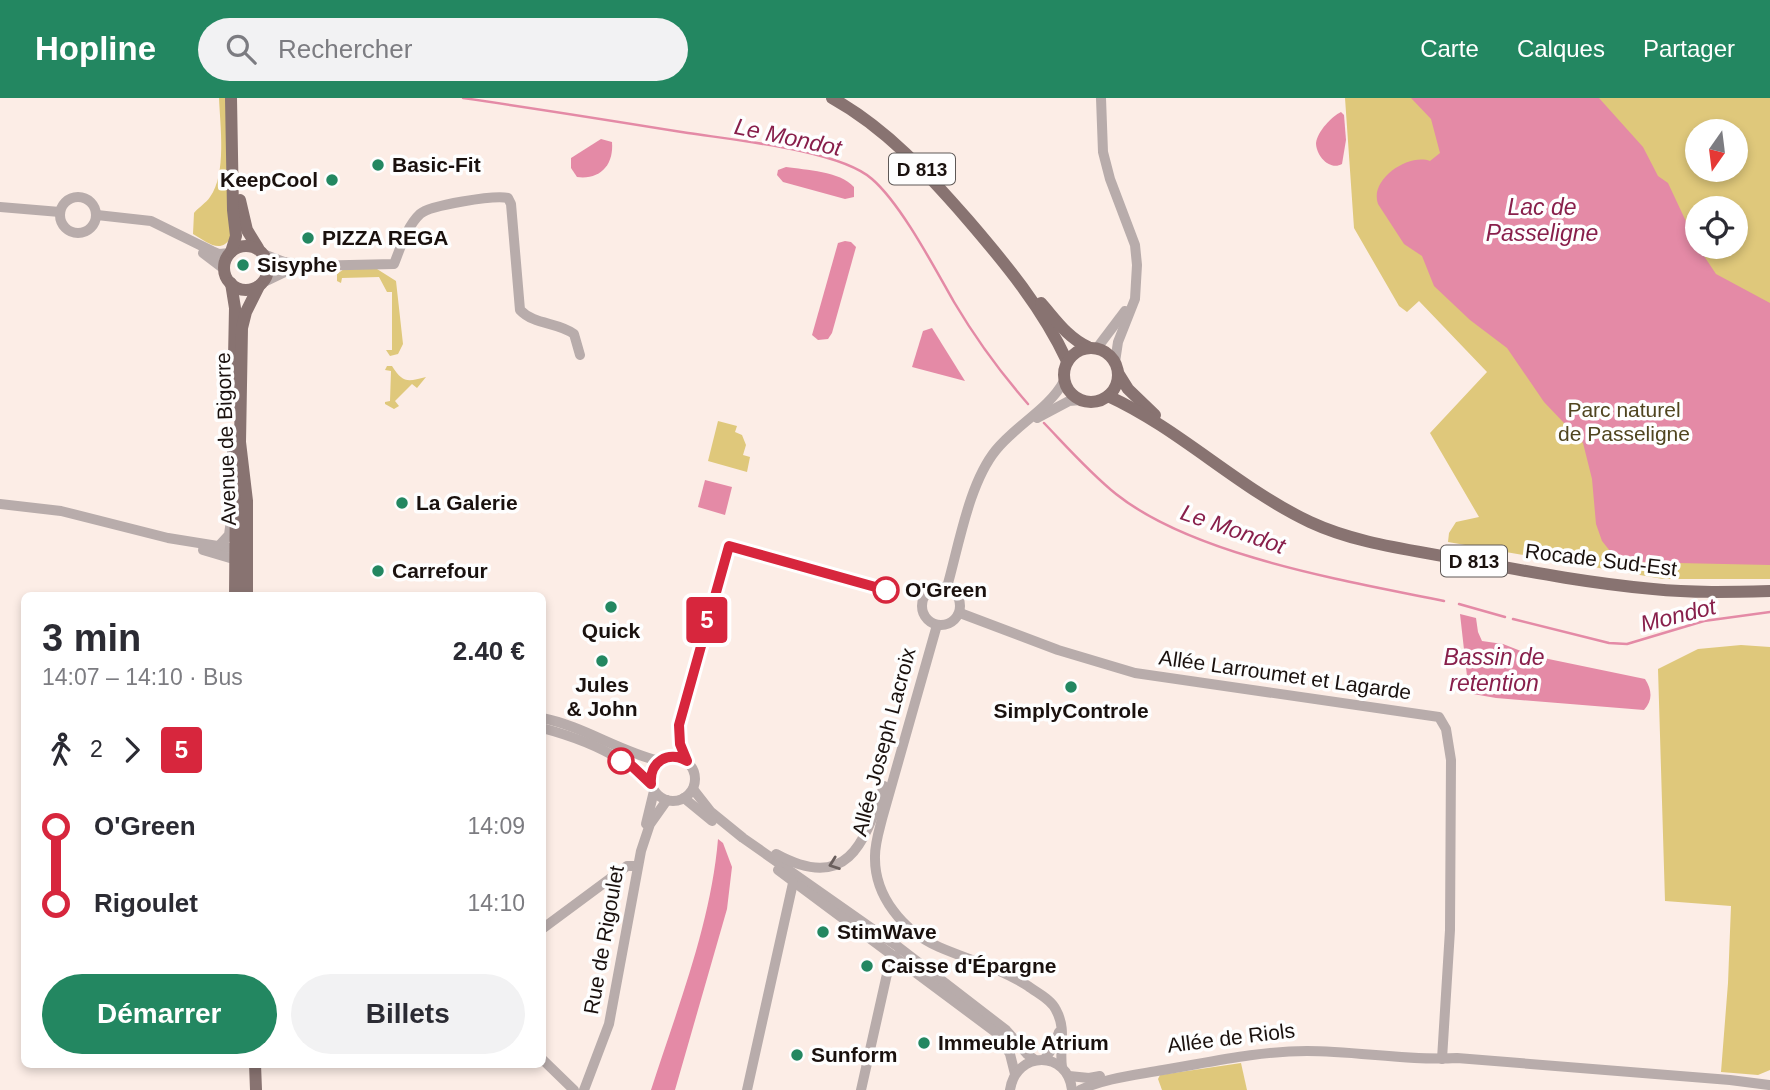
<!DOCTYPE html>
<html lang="fr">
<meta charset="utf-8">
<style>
:root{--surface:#fff;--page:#f2f2f3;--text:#2b2b33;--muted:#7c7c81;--accent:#238761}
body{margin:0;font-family:Helvetica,sans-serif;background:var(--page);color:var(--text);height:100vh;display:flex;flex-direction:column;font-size:26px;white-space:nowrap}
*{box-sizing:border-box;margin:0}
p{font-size:23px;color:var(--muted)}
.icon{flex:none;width:38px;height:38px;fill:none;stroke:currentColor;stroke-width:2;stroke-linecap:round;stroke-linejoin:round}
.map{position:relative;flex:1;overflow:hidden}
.sheet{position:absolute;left:21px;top:494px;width:525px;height:476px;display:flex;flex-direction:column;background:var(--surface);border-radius:10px;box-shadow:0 4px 10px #0003}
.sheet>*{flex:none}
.badge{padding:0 14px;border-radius:5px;font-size:24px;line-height:46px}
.needle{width:46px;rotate:194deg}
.tools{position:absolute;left:1685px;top:21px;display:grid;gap:14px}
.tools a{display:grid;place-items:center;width:63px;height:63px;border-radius:50%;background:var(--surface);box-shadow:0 4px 10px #0003;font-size:35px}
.map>.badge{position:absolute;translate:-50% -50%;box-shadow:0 0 0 4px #fff}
.legs{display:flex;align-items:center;gap:10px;height:77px;padding:0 21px;font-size:23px}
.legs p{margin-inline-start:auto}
.overview{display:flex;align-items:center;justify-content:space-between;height:119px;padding:0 21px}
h1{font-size:38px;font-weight:800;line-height:52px}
.action{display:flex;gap:14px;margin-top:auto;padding:14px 21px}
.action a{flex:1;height:80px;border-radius:42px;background:var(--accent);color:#fff;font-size:28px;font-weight:800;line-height:80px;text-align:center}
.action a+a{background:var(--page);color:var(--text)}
ul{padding:0 21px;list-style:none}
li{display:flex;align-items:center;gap:24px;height:77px;font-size:26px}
li i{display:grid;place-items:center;width:10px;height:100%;margin:0 9px;background:currentColor}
li i::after{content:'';width:18px;height:18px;margin:-9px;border:5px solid;border-radius:50%;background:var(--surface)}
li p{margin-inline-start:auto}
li:first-child i{background:linear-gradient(#0000 50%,currentColor 0)}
li:last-child i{background:linear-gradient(currentColor 50%,#0000 0)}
header{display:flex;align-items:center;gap:42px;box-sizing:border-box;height:98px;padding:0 35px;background:var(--accent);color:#fff}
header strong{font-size:33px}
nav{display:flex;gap:38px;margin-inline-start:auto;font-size:24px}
.search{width:490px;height:63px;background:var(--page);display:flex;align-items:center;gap:18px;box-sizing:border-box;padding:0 24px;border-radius:38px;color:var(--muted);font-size:26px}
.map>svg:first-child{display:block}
</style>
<header>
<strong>Hopline</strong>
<div class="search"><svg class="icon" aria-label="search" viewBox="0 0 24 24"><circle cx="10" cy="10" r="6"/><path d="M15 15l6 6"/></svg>Rechercher</div>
<nav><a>Carte</a><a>Calques</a><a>Partager</a></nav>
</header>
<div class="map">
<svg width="1770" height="992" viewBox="0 0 1770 992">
<rect width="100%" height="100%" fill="#fcede6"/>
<g fill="#dfc87b" fill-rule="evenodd">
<path d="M 219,0 L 227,0 L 231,139 C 221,157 207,144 193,136 L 194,115 C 199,109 206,105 210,99 C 227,76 220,27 219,0 Z"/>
<path d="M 1345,0 L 1770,0 L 1770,481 L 1663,481 L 1448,444 L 1449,435 L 1456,424 L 1479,419 L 1430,335 L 1487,274 L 1419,203 L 1407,214 L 1399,208 L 1354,130 ZM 1698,33 L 1736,33 L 1736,72 L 1698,72 ZM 1698,110 L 1736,110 L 1736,149 L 1698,149 Z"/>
<polygon points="344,171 377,171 396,183 403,246 398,256 390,258 386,252 392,252 392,194 387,194 379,179 342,180 341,185 337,183 337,176"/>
<path d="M 387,268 L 392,268 C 403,285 407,284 426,279 L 417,290 L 412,286 L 395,303 L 399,308 L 394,311 L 385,306 L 385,304 L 390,303 L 391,273 L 385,272 Z"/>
<polygon points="718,323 737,328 735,334 742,337 746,347 743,357 750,359 747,374 708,363"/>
<polygon points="1741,547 1770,549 1770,972 1758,977 1721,974 1728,885 1731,808 1665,803 1658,571 1698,551"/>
<polygon points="1241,965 1247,992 1162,992 1158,981 1160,977"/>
</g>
<g fill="#e48aa6">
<path d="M 1411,0 L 1599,0 L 1643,49 L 1658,78 L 1668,85 L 1698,149 L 1716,176 L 1770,205 L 1770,467 L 1632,464 L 1610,453 L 1602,443 L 1596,426 L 1592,381 L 1583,345 L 1544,304 L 1507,250 L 1470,222 L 1434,188 L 1422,158 L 1404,146 L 1378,106 C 1369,81 1409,55 1430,63 L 1440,55 L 1431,21 Z"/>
<path d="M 1341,14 L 1344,17 L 1346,42 L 1342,66 C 1330,73 1316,58 1316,45 C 1317,34 1332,18 1341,14 Z"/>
<path d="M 601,41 L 612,44 C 614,67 600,82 577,79 L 571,70 L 571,60 Z"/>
<path d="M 786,69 C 806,72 840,73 854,89 L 854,99 L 845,101 L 783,84 L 777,77 L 778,72 Z"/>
<polygon points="845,143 851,144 856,149 832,235 828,241 818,242 812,237 838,145"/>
<polygon points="932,230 965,283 912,269 923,233"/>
<polygon points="705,382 732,389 725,417 698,409"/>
<path d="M 1460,516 L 1476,520 L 1478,534 L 1482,543 L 1503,546 L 1534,558 L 1645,581 C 1652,592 1653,602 1644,612 L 1496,600 L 1473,596 L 1468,587 Z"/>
<path d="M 718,741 L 723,745 L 732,769 L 727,811 L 675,992 L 651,992 C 677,911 711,826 718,741 Z"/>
</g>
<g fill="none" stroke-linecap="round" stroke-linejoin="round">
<g stroke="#e48aa6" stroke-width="2.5">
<path d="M 463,0 C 539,11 614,23 688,35 C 734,42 839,52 872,81 C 901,106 934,169 954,204 C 976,241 1000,274 1028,306"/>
<path d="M 1044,325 C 1067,349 1090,375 1116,396 C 1194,458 1347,483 1444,503"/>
<polyline points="1459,506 1505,519"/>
<polyline points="1513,521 1609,545 1627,546 1704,523 1770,514"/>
</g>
<g stroke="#b8acab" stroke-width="10">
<polyline points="1101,0 1103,54 1110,81 1135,147 1137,167 1135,201 1118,244 1115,264"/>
<circle cx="78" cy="117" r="18"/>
<polyline points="0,109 60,114"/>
<polyline points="97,117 151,123 212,153 219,156 230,155"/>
<polyline points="203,155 224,171"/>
<path d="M 263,156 L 284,164 L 306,168 L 394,166 C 400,151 407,128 420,116 C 430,107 494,97 508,100 L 511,106 L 520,212 C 534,227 558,224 574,236 L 580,257"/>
<polyline points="262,185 289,172 300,169"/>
<polyline points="1097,250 1125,213"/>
<polyline points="1037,320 1069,303 1081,302"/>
<polyline points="0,406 61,413 168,440 230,450 238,457"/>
<polyline points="218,449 229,437 231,422"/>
<polyline points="203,452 230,460 242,457"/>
<circle cx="941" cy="508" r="19"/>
<path d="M 947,489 C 959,447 969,385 996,352 C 1016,327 1049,311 1064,283"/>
<polyline points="960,515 1058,552 1135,575 1439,619 1446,631 1451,662 1450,832 1442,961"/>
<path d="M 937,527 L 882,721 C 879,733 875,745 875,758 C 874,798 903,833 939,849 C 969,862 1000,870 1028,888 C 1037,895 1051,901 1056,912 C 1067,932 1059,949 1062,969"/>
<path d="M 542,620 C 583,628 618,653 659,663"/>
<path d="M 542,630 C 580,640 623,657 651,686"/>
<circle cx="673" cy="681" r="22"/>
<polyline points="693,691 711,714 743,740 897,848 1006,932 1027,956 1035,962"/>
<polyline points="684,700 712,723"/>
<polyline points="646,726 654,693"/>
<path d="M 776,756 C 848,795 864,745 884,688"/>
<polyline points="778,772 998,936 1010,956 1015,976"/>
<polyline points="542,831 627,768 637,768"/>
<polyline points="542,961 574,992"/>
<polyline points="1044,962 1054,948 1059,934"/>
<polyline points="1069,978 1089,980 1100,978"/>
<polyline points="584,992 609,926 641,753 650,726 667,702"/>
<polyline points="747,992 793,785"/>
<polyline points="861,992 887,876 895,858"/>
<path d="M 1010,992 C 1016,952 1068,952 1072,992"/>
<path d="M 1080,992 C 1105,980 1136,977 1163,972 C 1211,964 1258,953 1307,953 C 1357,953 1407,963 1457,960 L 1730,982 L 1769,987"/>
</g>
<g stroke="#887371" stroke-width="12">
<path d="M 832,0 C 886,30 928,76 968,122 C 1005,165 1043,211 1067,263"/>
<polyline points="240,102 247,132 258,150"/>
<circle cx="246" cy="170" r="22"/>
<polyline points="231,154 236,138 233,112 231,0"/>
<polyline points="231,185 235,210 233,310"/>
<path d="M 1041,205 C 1056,222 1067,239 1088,249"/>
<circle cx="1091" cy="277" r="27"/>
<polyline points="1118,275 1128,291 1155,317"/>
<path d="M 1108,298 C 1180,331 1238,390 1310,424 C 1355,445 1406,451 1454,460 C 1520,472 1586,485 1653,491 C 1692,495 1731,494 1770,493"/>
<polyline points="233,343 233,374 236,386 235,497"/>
<polyline points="247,497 247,403 240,344 242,230 246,214 259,188"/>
<polyline points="255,966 256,992"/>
</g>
</g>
<defs><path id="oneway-chevron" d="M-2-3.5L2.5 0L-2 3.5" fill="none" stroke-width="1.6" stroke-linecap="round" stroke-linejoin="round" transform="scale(1.75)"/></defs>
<use stroke="#695e5c" href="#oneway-chevron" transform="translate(834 766) rotate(160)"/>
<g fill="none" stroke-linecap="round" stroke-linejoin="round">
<g stroke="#fff" stroke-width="16">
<path id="line-1" d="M 621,663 L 632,668 L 651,686 C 649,664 668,652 687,663 L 680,646 L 679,627 L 729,448 L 886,492"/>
</g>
<use href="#line-1" stroke="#d7263d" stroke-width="10"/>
</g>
<g fill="#238761" stroke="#fefefe" stroke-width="2.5">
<circle cx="378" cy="67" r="7"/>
<circle cx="332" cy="82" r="7"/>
<circle cx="308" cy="140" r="7"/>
<circle cx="243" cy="167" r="7"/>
<circle cx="402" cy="405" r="7"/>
<circle cx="378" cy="473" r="7"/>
<circle cx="611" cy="509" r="7"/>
<circle cx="602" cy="563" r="7"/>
<circle cx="1071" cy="589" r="7"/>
<circle cx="823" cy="834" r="7"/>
<circle cx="867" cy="868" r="7"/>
<circle cx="924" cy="945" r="7"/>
<circle cx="797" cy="957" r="7"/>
</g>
<g fill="#fff" stroke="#d7263d" stroke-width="3.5">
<circle cx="886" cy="492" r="12"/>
<circle cx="621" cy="663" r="12"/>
</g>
<g text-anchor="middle" stroke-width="7" stroke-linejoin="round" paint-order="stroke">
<g fill="#fefefe" stroke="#5e5856" stroke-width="2">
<rect x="889" y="55.5" width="66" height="31" rx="5"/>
<rect x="1441" y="447.5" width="66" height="31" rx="5"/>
</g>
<g font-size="19" font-weight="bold" fill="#1a110e">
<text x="922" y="78">D 813</text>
<text x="1474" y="470">D 813</text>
</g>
<g font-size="21" font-weight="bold" fill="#1a110e" stroke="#fefefe" text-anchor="start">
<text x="392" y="74">Basic-Fit</text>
<text x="318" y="89" text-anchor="end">KeepCool</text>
<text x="322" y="147">PIZZA REGA</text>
<text x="257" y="174">Sisyphe</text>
<text x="416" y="412">La Galerie</text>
<text x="392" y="480">Carrefour</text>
<text x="611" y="540" text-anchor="middle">Quick</text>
<text x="602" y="594" text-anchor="middle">Jules<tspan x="602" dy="24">&amp; John</tspan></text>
<text x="1071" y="620" text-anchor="middle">SimplyControle</text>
<text x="837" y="841">StimWave</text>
<text x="881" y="875">Caisse d'Épargne</text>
<text x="938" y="952">Immeuble Atrium</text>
<text x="811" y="964">Sunform</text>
</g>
<g font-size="21" fill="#50451f" stroke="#fefefe">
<text x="1624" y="319">Parc naturel<tspan x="1624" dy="24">de Passeligne</tspan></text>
</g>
<g font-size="21" fill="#1a110e" stroke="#fefefe">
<text transform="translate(226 341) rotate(-92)" y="7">Avenue de Bigorre</text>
<text transform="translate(1601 462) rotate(7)" y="7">Rocade Sud-Est</text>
<text transform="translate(1285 577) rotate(8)" y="7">Allée Larroumet et Lagarde</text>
<text transform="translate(884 644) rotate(-75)" y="7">Allée Joseph Lacroix</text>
<text transform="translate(604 842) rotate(-80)" y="7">Rue de Rigoulet</text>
<text transform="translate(1231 940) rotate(-7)" y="7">Allée de Riols</text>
</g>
<g font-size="21" font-weight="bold" fill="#1a110e" stroke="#fefefe" text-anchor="start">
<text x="905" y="499">O'Green</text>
</g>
<g font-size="23" font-style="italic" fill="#881f4b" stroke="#fefefe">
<text transform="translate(788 39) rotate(12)" y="8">Le Mondot</text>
<text x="1542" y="117">Lac de<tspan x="1542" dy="26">Passeligne</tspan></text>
<text transform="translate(1233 431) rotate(19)" y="8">Le Mondot</text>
<text transform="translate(1678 517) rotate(-14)" y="8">Mondot</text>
<text x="1494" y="567">Bassin de<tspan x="1494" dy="26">retention</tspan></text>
</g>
</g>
</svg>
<div class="tools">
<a><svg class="needle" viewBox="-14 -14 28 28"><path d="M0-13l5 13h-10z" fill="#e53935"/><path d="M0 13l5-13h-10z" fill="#7c7c81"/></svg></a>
<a><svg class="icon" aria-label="locate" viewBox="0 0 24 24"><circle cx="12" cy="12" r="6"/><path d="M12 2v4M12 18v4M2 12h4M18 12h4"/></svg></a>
</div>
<b class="badge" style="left:707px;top:522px;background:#d7263d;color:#fff">5</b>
<section class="sheet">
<div class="overview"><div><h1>3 min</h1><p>14:07 – 14:10 · Bus</p></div><b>2.40 €</b></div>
<div class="legs"><svg class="icon" aria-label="walk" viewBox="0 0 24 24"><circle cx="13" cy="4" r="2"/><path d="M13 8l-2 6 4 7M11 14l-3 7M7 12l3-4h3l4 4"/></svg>2<svg class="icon" aria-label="forward" viewBox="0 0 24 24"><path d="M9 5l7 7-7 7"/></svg><b class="badge" style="background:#d7263d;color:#fff">5</b></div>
<ul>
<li><i style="color:#d7263d"></i><b>O'Green</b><p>14:09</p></li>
<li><i style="color:#d7263d"></i><b>Rigoulet</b><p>14:10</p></li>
</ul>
<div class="action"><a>Démarrer</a><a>Billets</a></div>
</section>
</div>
